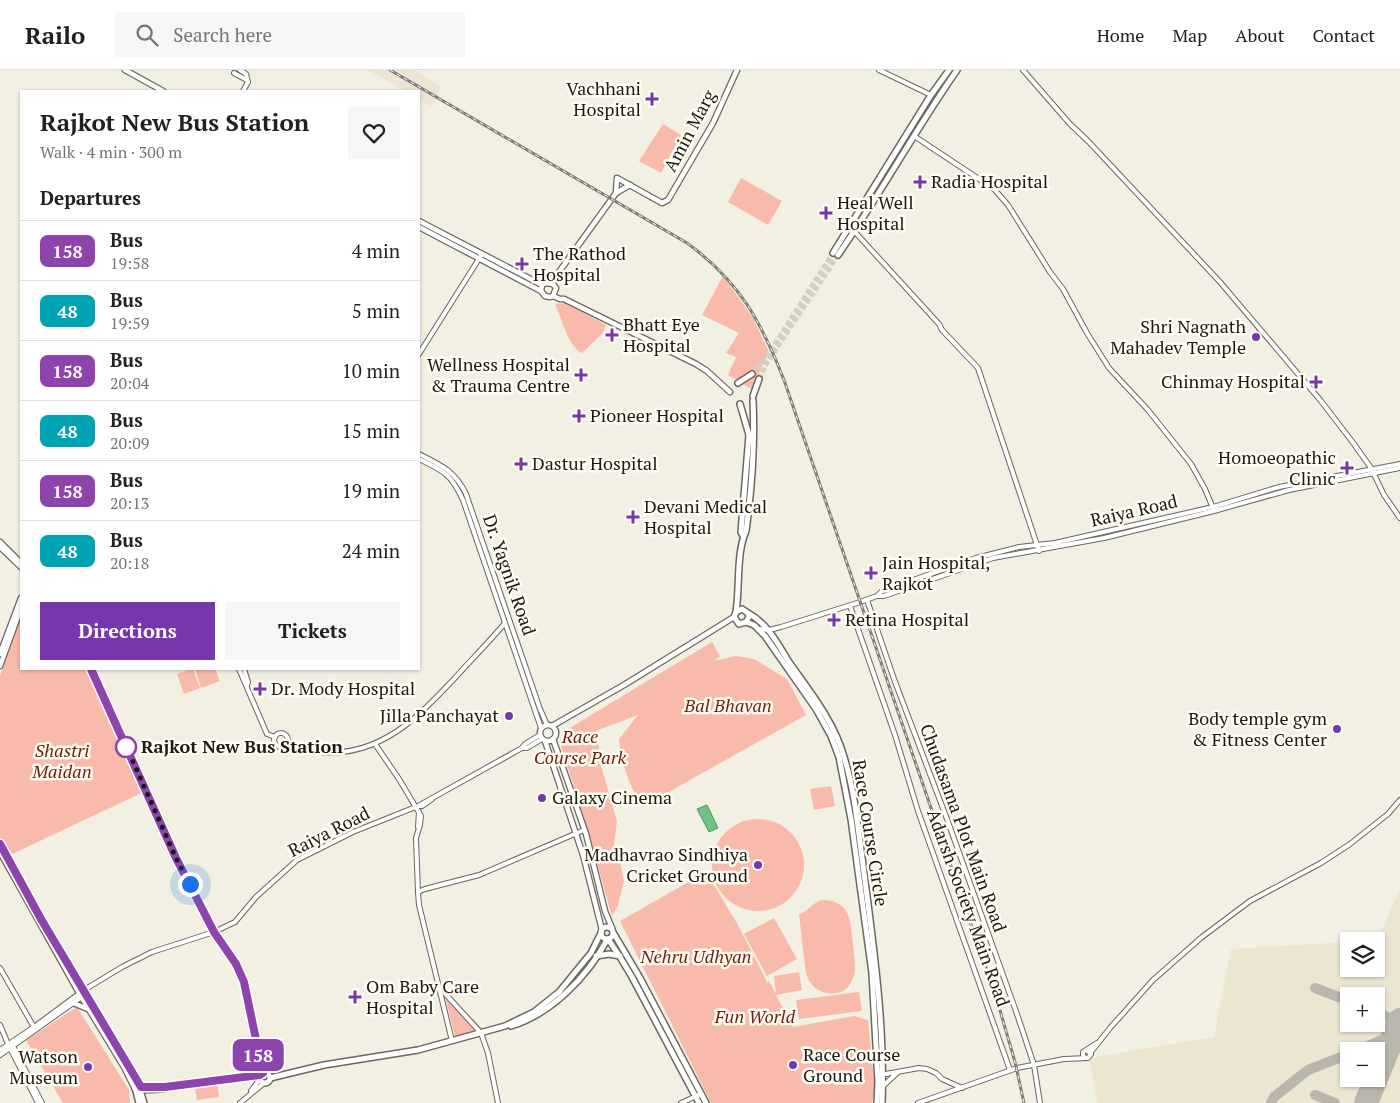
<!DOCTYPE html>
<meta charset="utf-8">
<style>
:root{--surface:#fff;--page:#f6f6f6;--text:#202124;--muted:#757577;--line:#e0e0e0;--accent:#7637ac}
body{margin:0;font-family:"PT Serif",serif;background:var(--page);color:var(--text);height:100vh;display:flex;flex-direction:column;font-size:19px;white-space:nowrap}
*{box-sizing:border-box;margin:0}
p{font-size:16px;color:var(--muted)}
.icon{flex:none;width:28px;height:28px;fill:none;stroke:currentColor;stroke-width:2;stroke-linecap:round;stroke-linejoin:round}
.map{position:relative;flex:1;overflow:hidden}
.drawer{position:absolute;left:20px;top:20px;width:400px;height:580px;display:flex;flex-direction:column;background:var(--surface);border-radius:0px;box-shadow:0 1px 4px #0004}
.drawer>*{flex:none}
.badge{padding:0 10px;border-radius:8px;font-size:18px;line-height:32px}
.tools{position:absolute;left:1340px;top:862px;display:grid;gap:10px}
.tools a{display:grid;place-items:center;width:45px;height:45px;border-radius:0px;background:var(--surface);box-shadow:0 1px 4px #0004;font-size:25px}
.you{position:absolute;width:25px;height:25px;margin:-12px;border:4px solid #fff;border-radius:50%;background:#1a73e8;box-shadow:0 0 0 8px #1a73e833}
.map>.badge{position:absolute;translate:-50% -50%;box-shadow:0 0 0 2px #fff}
h2{padding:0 20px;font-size:19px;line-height:45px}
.round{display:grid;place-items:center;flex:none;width:52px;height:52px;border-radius:0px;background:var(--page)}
.head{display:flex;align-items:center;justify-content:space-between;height:85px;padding:0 20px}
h1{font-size:24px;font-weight:800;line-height:38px}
.button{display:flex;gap:10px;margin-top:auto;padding:10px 20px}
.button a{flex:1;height:58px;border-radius:0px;background:var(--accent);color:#fff;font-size:20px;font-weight:800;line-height:58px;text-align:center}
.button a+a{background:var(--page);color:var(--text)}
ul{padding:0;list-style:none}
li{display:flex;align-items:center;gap:15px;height:60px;padding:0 20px;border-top:1px solid var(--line)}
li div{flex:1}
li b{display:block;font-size:19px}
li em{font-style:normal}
li .badge{min-width:55px;font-weight:700;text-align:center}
header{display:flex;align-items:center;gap:30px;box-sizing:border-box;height:70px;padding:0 25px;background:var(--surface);border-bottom:1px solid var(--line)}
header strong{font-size:24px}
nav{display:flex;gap:28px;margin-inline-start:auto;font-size:18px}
.search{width:350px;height:45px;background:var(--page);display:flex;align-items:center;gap:12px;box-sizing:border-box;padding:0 18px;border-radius:0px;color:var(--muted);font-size:19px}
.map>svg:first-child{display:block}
</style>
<header>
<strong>Railo</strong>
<div class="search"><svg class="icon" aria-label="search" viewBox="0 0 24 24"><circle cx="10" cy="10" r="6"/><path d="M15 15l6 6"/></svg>Search here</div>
<nav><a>Home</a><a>Map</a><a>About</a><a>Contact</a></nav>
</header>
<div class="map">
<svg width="1400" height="1033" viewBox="0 0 1400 1033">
<rect width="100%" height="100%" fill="#f2efe3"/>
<g fill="#ebe5d2" fill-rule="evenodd">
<polygon points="368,0 414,0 441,16 436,31 431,36 419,29 419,21 406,21"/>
<path d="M 1400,819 L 1400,1033 L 1097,1033 L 1090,988 L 1214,967 L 1231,879 L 1349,872 L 1349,899 L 1376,899 L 1376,873 ZM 1349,926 L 1376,926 L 1376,954 L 1349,954 ZM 1349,981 L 1376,981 L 1376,1009 L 1349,1009 Z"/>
</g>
<g fill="#f8baab">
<polygon points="663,54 681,65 661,103 639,91"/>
<polygon points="741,108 782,131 768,155 728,132"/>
<polygon points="723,206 753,248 769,282 761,298 753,320 728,305 736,287 726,283 739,263 702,245"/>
<path d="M 564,232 L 606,255 L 602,264 L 582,283 C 569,278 561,247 555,234 L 563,233 Z"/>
<polygon points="21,547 21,599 87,599 129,688 148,720 8,786 0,772 0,606"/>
<path d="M 712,572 L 720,586 L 714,591 L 736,586 L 754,589 L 787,609 L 806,645 L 642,737 C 629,713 622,698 619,669 L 638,645 L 598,660 L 600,692 L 617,751 L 614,775 L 620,791 L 624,811 L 618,835 L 612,846 L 586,755 L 560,673 L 563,662 Z"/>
<polygon points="191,599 193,599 200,618 184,624 177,604"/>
<polygon points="195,599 215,599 220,611 201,618"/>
<polygon points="831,716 835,736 814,740 810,719"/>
<circle cx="758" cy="795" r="46"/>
<polygon points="706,802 738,855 767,912 769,911 776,924 774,906 799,902 802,920 776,925 793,957 854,946 868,950 875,1019 872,1033 711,1033 620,851"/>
<path d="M 821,830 C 829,830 836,831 843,837 C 845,839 848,844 849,847 C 851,853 856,895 855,901 C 855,904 853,909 851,912 C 844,929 819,926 810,912 C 807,908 806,902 805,897 L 799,844 C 806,843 811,834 821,830 Z"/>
<polygon points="774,848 797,889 767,906 744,864"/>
<polygon points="443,919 486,962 456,970"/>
<polygon points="859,922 862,941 799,949 796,930"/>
<polygon points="77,937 129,1020 130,1033 63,1033 26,970"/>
<polygon points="217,1010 219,1027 197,1030 194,1013"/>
</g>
<polygon fill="#6ec287" stroke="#559065" points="707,735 718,758 709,762 697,739"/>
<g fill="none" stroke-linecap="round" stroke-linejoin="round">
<g stroke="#b9b6ac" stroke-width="10">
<polyline points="1315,918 1349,931"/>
<polyline points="1376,942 1399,952"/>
<polyline points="1356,981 1386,968 1396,959"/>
<polyline points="1376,993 1378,999 1377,1006"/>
<polyline points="1315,1025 1335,1033"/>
<polyline points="1271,1033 1274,1027 1308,1000 1349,984"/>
</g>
<polyline stroke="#b9b6ac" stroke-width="24" points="1366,1033 1400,950"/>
<g stroke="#d2cfc4" stroke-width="5" stroke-dasharray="5 2.5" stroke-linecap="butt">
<polyline points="752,304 766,288 833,183"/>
<polyline points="759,309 765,296 838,185"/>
</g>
<g stroke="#6a675c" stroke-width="6">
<g id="tertiary">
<polyline points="240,0 246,4 248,12 243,21"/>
<polyline points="879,0 931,25"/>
<polyline points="1023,0 1070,54 1088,71 1220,212 1321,331 1354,374 1371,398 1384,425 1400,448"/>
<polyline points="234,3 247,10"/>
<polyline points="914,66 994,119 1008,135 1050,202 1063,219 1087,263 1109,298 1148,340 1191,394 1205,419 1213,438"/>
<polyline points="854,161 939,254 942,260 978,298 1039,481"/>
<polyline points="419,284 482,184"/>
<path d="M 419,384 C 441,395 455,401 466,424 L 540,639 L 547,655"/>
<path d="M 419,389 C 444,401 451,404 463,430 L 541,658"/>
<polyline points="877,526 884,526 993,488 1104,468 1214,441 1289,420 1400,398"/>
<polyline points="867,530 894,609 947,749 1017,944 1034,995 1040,1033"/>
<polyline points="850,536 895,665 918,741 1010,1000"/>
<polyline points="759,559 769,560 781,557 854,534 877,526 882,521 976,488 1019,477 1055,473 1213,437 1279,417 1400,394"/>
<polyline points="239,599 267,664 275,667"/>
<polyline points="244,599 248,612 247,615"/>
<circle cx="281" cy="670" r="7"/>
<polyline points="375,674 399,709 421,746 420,755 416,768 418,822"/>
<path d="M 286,676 C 303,680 324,684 342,682 C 390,677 423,642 454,609 C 471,590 489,572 505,553"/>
<polyline points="522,678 525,674 540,665"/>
<polyline points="432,729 422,736 418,736 522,678 527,678 542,669"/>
<polyline points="418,757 419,742"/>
<polyline points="0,898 35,959"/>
<polyline points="440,918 481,963 488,983 498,1033"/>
<polyline points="0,955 8,974 38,1033"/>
<polyline points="452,971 419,835 418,822 425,819 479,805 584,760"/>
<polyline points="12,974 42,1033"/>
<polyline points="0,980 34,957 84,920 122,897 152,882 214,862 235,852 256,827 297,790 353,762 418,736"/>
<polyline points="1091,982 1110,958 1153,910 1202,867 1250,831 1321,793 1350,774 1388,744 1400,730"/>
<polyline points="0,985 83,926"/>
<polyline points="1085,988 1083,985 1083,982 1097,973"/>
<polyline points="880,1005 919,998 927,999 936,1003 942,1009 962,1018"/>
<polyline points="882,1017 897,1003"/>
<polyline points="251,1021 260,1009"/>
<polyline points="240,1033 264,1013"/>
<polyline points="681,1033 701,1024"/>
<polyline points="918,1033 1017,998 1064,989 1088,988 1091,984 1087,980"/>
</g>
</g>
<g stroke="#6a675c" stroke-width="7">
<g id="secondary">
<polyline points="125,0 163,21"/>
<polyline points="616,123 617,108 662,133 668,130 713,53 737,0"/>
<polyline points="419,151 542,215"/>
<polyline points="419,157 541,221 545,226 550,227 553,226 556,218 553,214 546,213 542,215 541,221"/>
<polyline points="551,213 616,123 630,115"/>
<polyline points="553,226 560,229 564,229 696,294 707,301 730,322"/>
<polyline points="0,472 21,493"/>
<polyline points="0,477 21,497"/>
<polyline points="0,584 21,528"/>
<polyline points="0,596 21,538"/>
<polyline points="91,599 176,788 214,862 236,894 244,912 263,1003"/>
<circle cx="548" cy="663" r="8"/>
<polyline points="552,656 624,615 734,547"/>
<polyline points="553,669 586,764 605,841 612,858"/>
<polyline points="545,671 583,785 602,860"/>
<polyline points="0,774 41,849 139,1014"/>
<polyline points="0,782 79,923 124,997 134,1017"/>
<polyline points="73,933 88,939"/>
</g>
</g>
<g stroke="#6a675c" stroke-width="8">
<g id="primary">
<polyline points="833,183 931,25 949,0"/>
<path d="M 838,185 C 880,125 915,60 957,0"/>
<polyline points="738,313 752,304"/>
<polyline points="753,326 759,309"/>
<polyline points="740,334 749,365 741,462 743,466"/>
<path d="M 736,542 C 740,517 736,483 746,461 C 752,417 755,374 753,330"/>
<path d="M 748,543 C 768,554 778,574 789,592 C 810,622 834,651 844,687 C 855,722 858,759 863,795 C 873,874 885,953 882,1033"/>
<polyline points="746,552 749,547 748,543 742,539 736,542 734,547 739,554 746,552 754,555 765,566 816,639 831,666 839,687 851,749 872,903 878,1012 877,1033"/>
<circle cx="607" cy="863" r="6"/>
<polyline points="614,864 640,908 706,1033"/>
<polyline points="608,869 620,887 632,907 699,1033"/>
<polyline points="596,886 609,884 620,886"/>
<path d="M 511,956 C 551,944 587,907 607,870"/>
<circle cx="265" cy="1008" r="5"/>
<polyline points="270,1008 324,995 418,980 505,956 534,942 559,922 591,883 601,863"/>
<circle cx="138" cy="1017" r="3.5"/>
<polyline points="140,1020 161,1019 194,1013 260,1005"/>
<polyline points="140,1020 144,1033"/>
<polyline points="136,1021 139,1033"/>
</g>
</g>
<use href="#tertiary" stroke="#fff" stroke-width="4"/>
<use href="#secondary" stroke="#fff" stroke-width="4.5"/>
<use href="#primary" stroke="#fff" stroke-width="5"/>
<g stroke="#807e76" stroke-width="3">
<path id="rail" d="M 390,0 L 687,173 C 739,211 761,251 784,310 L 997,930 L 1015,992 L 1024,1033"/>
</g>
<use href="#rail" stroke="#fffcf2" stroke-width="1" stroke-dasharray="4" stroke-linecap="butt"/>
</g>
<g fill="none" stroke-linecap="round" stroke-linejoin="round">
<g stroke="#fff" stroke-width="11">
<polyline id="line" points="0,774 41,849 141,1017 165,1017 260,1005 263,1003 244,912 236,894 214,862 176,788 91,599"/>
</g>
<use href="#line" stroke="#8e44ad" stroke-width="8"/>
<polyline stroke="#1b1a16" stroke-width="5" stroke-dasharray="0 9" points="126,677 126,676 176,788 190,814"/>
</g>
<g fill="#7637ac" stroke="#fffcf2" stroke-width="2">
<path d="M649.5 21.5h5v5h5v5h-5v5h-5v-5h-5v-5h5z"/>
<path d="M917.5 104.5h5v5h5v5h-5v5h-5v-5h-5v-5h5z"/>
<path d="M823.5 135.5h5v5h5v5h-5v5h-5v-5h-5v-5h5z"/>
<path d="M519.5 186.5h5v5h5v5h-5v5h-5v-5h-5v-5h5z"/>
<path d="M609.5 257.5h5v5h5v5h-5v5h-5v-5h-5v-5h5z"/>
<circle cx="1256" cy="267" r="5"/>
<path d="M578.5 297.5h5v5h5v5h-5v5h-5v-5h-5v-5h5z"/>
<path d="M1313.5 304.5h5v5h5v5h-5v5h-5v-5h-5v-5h5z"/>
<path d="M576.5 338.5h5v5h5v5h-5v5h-5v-5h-5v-5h5z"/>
<path d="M518.5 386.5h5v5h5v5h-5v5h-5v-5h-5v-5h5z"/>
<path d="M1344.5 390.5h5v5h5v5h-5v5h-5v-5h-5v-5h5z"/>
<path d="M630.5 439.5h5v5h5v5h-5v5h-5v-5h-5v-5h5z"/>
<path d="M868.5 495.5h5v5h5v5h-5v5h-5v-5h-5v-5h5z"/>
<path d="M831.5 542.5h5v5h5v5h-5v5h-5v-5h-5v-5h5z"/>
<path d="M257.5 611.5h5v5h5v5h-5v5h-5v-5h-5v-5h5z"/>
<circle cx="509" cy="646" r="5"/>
<circle cx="1337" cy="659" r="5"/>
<circle cx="542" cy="728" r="5"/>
<circle cx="758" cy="795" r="5"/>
<path d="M352.5 919.5h5v5h5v5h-5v5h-5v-5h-5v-5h5z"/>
<circle cx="793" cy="995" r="5"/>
<circle cx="88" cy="997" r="5"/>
</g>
<circle fill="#fff" stroke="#8e44ad" stroke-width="2.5" cx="126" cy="677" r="10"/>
<g text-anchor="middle" stroke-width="5" stroke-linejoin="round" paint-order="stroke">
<g font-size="18" fill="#1b1a16" stroke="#fffcf2" text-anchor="start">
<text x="641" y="25" text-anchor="end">Vachhani<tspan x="641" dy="21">Hospital</tspan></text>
<text x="931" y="118">Radia Hospital</text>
<text x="837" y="139">Heal Well<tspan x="837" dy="21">Hospital</tspan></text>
<text x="533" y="190">The Rathod<tspan x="533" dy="21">Hospital</tspan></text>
<text x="623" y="261">Bhatt Eye<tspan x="623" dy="21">Hospital</tspan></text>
<text x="1246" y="263" text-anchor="end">Shri Nagnath<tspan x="1246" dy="21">Mahadev Temple</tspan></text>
<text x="570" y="301" text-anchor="end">Wellness Hospital<tspan x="570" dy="21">&amp; Trauma Centre</tspan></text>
<text x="1305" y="318" text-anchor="end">Chinmay Hospital</text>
<text x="590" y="352">Pioneer Hospital</text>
<text x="1336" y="394" text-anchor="end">Homoeopathic<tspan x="1336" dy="21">Clinic</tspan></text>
<text x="532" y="400">Dastur Hospital</text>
<text x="644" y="443">Devani Medical<tspan x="644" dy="21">Hospital</tspan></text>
<text x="882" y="499">Jain Hospital,<tspan x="882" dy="21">Rajkot</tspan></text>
<text x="845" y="556">Retina Hospital</text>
<text x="271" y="625">Dr. Mody Hospital</text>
<text x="499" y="652" text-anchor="end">Jilla Panchayat</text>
<text x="1327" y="655" text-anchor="end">Body temple gym<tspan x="1327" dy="21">&amp; Fitness Center</tspan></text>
<text x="552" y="734">Galaxy Cinema</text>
<text x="748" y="791" text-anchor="end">Madhavrao Sindhiya<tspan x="748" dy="21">Cricket Ground</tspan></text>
<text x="366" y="923">Om Baby Care<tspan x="366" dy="21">Hospital</tspan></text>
<text x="803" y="991">Race Course<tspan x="803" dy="21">Ground</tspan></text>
<text x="78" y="993" text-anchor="end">Watson<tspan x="78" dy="21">Museum</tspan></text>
</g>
<g font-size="18" fill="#1b1a16" stroke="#fffcf2">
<text transform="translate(690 61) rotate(-62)" y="6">Amin Marg</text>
<text transform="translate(1134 441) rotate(-13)" y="6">Raiya Road</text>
<text transform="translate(509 505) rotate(71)" y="6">Dr. Yagnik Road</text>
<text transform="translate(963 758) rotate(70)" y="6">Chudasama Plot Main Road</text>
<text transform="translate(329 762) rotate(-27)" y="6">Raiya Road</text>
<text transform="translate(870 763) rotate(81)" y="6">Race Course Circle</text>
<text transform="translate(968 838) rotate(70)" y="6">Adarsh Society Main Road</text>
</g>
<g font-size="18" font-style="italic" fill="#711d0a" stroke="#fffcf2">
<text x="728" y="642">Bal Bhavan</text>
<text x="580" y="673">Race<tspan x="580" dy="21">Course Park</tspan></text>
<text x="62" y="687">Shastri<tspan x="62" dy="21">Maidan</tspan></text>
<text x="696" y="893">Nehru Udhyan</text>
<text x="755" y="953">Fun World</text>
</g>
<g font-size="18" font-weight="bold" fill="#1b1a16" stroke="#fffcf2" text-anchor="start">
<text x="141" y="683">Rajkot New Bus Station</text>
</g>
</g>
</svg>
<div class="tools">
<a><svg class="icon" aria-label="layers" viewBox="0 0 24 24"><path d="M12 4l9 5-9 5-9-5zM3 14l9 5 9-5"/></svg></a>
<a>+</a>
<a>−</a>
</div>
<div class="you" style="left:190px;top:814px"></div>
<b class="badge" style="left:258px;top:985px;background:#8e44ad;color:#fff">158</b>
<section class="drawer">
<div class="head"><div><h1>Rajkot New Bus Station</h1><p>Walk · 4 min · 300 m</p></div><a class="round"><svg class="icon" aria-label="heart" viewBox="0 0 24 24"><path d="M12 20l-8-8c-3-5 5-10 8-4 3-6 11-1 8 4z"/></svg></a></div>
<h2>Departures</h2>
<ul>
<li><span class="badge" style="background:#8e44ad;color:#fff">158</span><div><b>Bus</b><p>19:58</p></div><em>4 min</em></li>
<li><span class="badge" style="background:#00a3b4;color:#fff">48</span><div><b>Bus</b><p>19:59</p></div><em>5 min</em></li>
<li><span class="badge" style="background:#8e44ad;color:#fff">158</span><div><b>Bus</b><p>20:04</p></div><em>10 min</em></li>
<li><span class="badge" style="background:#00a3b4;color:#fff">48</span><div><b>Bus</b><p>20:09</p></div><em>15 min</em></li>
<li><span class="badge" style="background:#8e44ad;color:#fff">158</span><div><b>Bus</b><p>20:13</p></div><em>19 min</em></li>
<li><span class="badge" style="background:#00a3b4;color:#fff">48</span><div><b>Bus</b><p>20:18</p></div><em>24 min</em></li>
</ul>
<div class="button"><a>Directions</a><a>Tickets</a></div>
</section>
</div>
